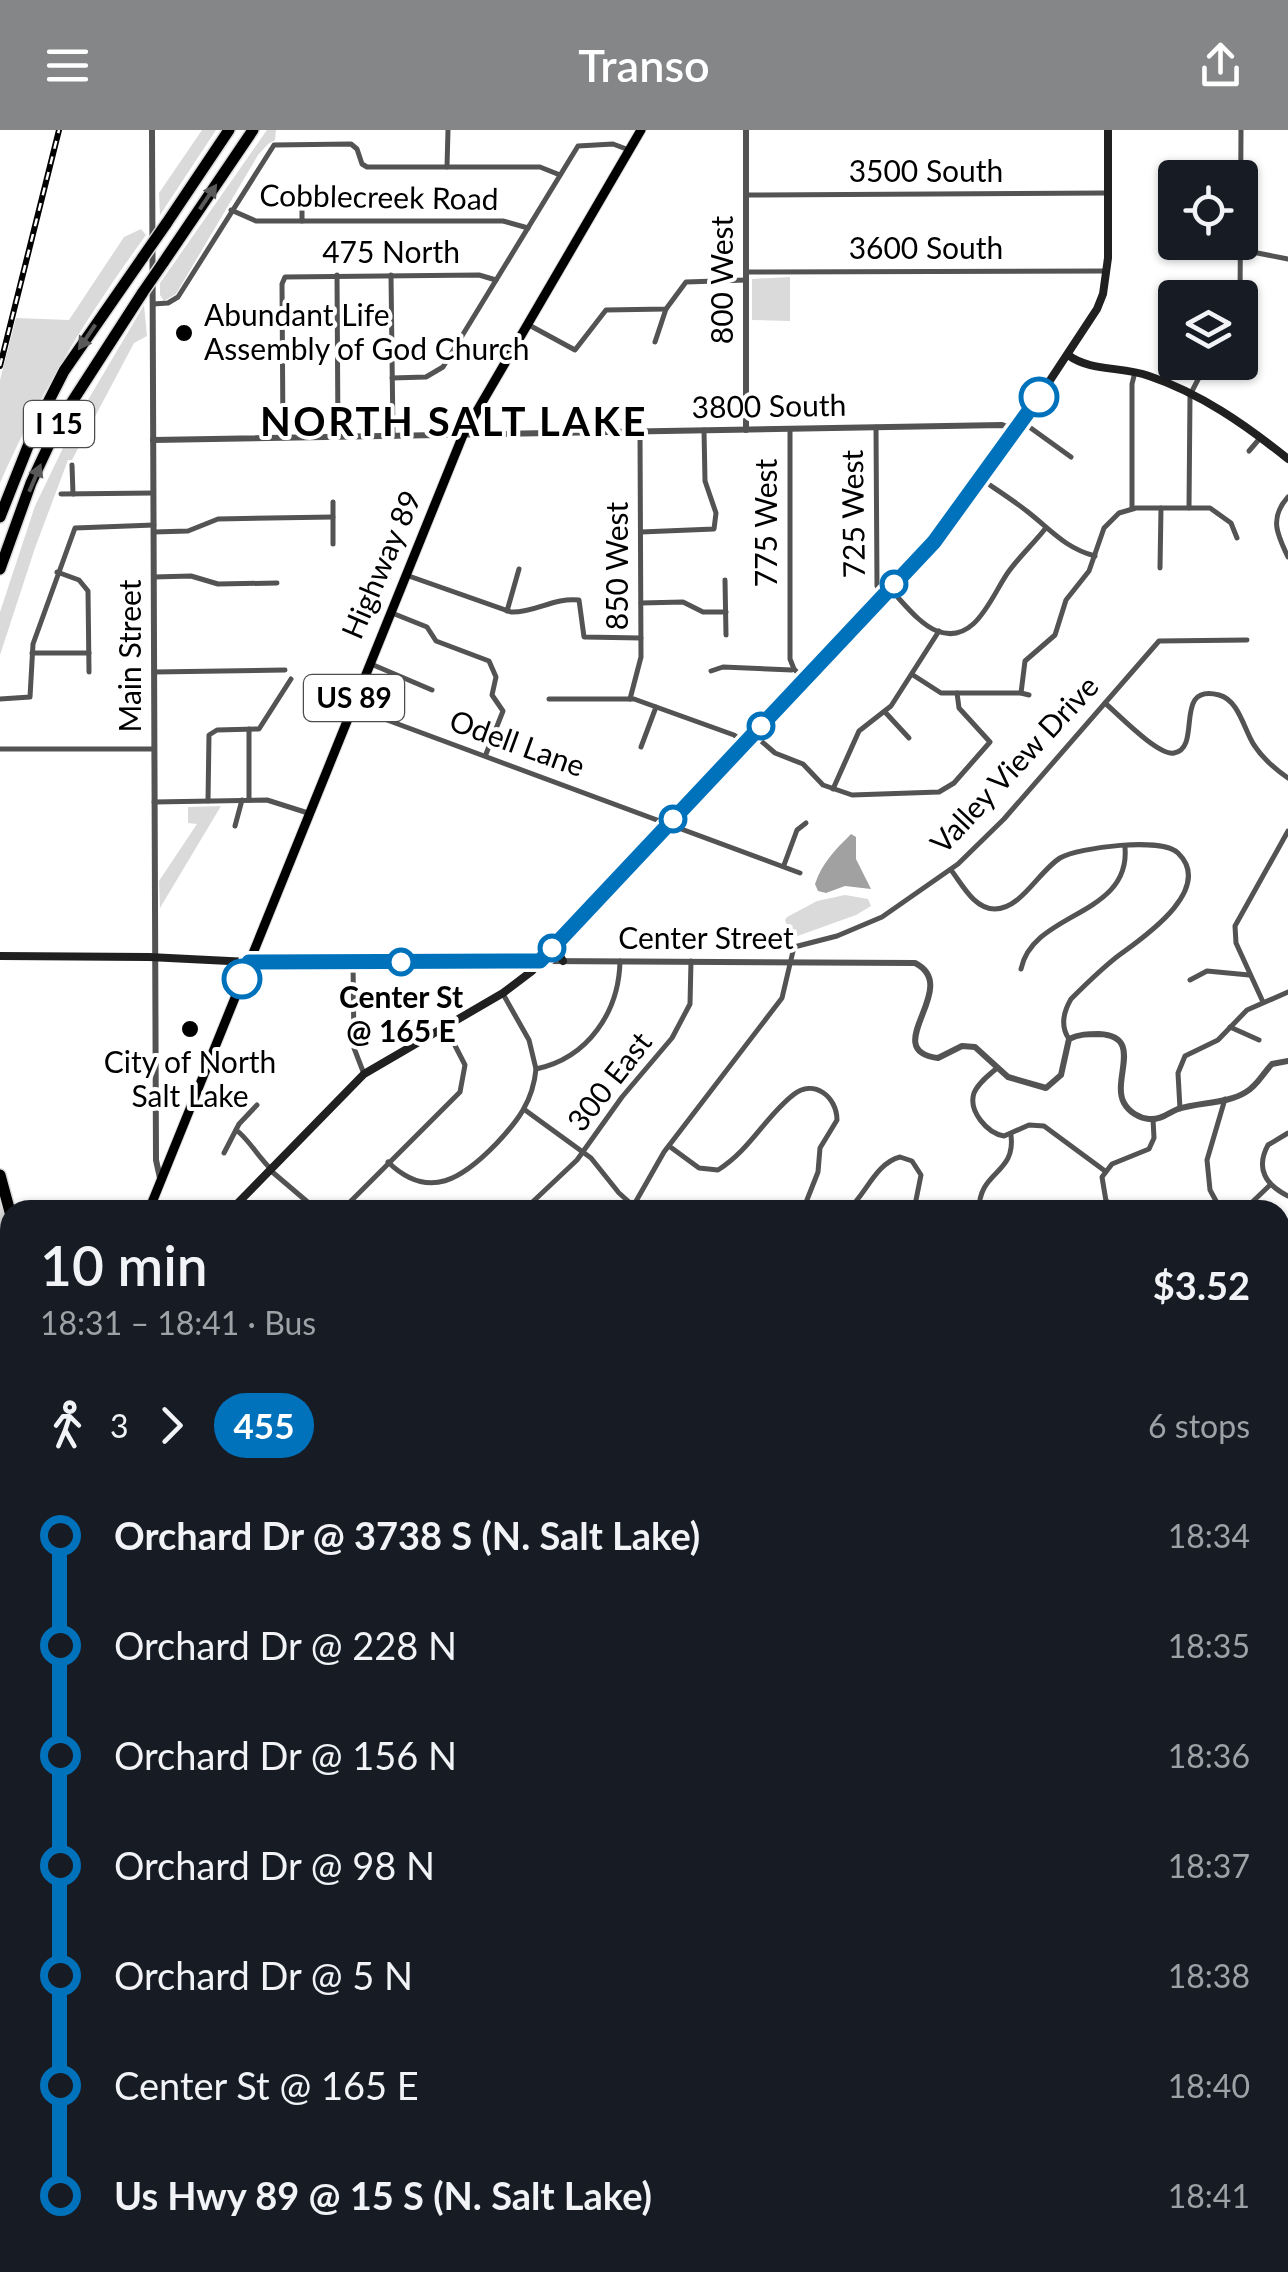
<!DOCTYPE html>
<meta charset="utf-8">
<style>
:root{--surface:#171b24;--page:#242831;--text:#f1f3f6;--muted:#9ea1a6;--accent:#858687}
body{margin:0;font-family:Lato,sans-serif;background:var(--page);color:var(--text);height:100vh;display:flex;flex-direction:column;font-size:38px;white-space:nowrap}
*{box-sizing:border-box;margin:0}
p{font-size:32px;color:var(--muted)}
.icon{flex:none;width:55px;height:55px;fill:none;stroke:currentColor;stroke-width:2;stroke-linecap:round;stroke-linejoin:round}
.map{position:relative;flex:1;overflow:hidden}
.details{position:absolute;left:0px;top:1070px;width:1290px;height:1072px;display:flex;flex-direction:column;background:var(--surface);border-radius:30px 30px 0 0;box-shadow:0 2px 8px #0004}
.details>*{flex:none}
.badge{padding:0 20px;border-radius:32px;font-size:35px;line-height:65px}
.fabs{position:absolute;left:1158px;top:30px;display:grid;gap:20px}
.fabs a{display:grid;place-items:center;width:100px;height:100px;border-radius:10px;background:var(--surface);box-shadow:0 2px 8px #0004;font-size:50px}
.map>.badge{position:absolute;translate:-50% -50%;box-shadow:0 0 0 5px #fff}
.legs{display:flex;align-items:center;gap:15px;height:110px;padding:0 40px;font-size:32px}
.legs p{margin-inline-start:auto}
.overview{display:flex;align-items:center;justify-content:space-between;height:170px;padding:0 40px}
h1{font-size:55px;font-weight:600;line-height:75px}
ul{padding:0 40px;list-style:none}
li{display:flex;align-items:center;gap:35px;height:110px;font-size:38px}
li i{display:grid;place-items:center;width:15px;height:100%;margin:0 12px;background:currentColor}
li i::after{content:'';width:25px;height:25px;margin:-12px;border:8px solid;border-radius:50%;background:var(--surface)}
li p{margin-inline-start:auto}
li:first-child i{background:linear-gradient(#0000 50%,currentColor 0)}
li:last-child i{background:linear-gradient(currentColor 50%,#0000 0)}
header{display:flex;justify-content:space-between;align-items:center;height:130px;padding:0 40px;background:var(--accent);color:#fff;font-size:45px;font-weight:600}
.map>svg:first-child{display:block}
</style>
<header><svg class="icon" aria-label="menu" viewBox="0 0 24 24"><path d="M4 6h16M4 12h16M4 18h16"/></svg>Transo<svg class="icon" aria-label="share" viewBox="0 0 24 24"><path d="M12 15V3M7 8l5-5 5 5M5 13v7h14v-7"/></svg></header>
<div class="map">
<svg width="1288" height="2142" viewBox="0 0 1288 2142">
<rect width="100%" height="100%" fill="#fff"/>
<g fill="#dadada">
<polygon points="202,0 216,0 160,85 159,63"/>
<polygon points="267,0 276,0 275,10 268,14 258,25 176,164 164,171 160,165 160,153"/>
<path d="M 141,99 L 146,105 C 89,183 39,264 0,353 L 0,250 L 16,188 L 69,190 L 124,107 Z"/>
<polygon points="790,147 790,191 752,190 752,149"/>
<polygon points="144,175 147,206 134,213 72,330 68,330 35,418 0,525 0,482 35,376 78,287"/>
<polygon points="221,676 160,778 159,751 197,694 188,693 188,677"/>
<polygon points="845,765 868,769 871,776 856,785 792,808 785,790 787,787 817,771"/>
<path d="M 0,1059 C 13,1112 13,1163 0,1215 Z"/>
<polygon points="1288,1726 1288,2142 1022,2142 1027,2132 1280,2132 1280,1734"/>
</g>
<path fill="#a1a1a1" d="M 851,704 L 856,707 L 856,729 L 871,759 L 845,756 L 826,763 L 818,761 L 815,754 C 822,733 835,720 851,704 Z"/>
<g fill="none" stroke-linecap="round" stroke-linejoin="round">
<polyline stroke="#a1a1a1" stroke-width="2.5" points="1178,2132 1190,2142"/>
<g stroke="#dbdbdb" stroke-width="11">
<g id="primary">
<polyline points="149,1080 463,305 641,0"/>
<polyline points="0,1419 10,1397"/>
<polyline points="0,1469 10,1433"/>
</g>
</g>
<g stroke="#dbdbdb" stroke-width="14">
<g id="motorway">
<polyline points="166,94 229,0"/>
<polyline points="163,133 253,0"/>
<polyline points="0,387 36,296 64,241 143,127"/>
<polyline points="0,439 31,353 61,289 143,162"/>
<polyline points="0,1045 10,1082"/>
<polyline points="0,1231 10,1194"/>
</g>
</g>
<g stroke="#535353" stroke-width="5">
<polyline points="447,37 448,0"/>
<polyline points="302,64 302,91"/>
<polyline points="746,65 1107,63"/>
<polyline points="231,80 256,91 503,91 528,98"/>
<polyline points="1242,120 1288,129"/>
<polyline points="746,142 1107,141"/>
<polyline points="337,145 338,307"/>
<polyline points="391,145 393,306"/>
<polyline points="153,174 168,173 178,167 274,15 351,14 357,19 362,34 367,37 540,37 560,45"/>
<polyline points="1240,174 1241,0"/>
<polyline points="529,195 575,220 606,180 666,179 686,152 746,150"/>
<polyline points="655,212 666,179"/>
<polyline points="392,248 426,247 443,237 578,16 613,14 629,20"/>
<polyline points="1021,291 1071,327"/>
<polyline points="876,297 877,456 882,467"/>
<polyline points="790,299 790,529 794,539 804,549"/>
<polyline points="283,308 282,154 285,147 479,145 496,150"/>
<polyline points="1249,321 1261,307"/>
<polyline points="72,335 73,364"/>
<path d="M 981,349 C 997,360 1013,370 1028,382 C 1051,400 1065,418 1095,426"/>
<polyline points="61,364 153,363"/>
<path d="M 1288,367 C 1269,388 1277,404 1288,427"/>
<polyline points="333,372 333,414"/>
<polyline points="1132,378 1132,254 1135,242"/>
<polyline points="1189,378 1190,265 1207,232"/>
<polyline points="154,402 188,401 218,389 333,387"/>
<polyline points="641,402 714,399 716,383 705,351 704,300"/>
<polyline points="1160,438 1161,378"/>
<polyline points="57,442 79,450 88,461 89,542"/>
<path d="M 406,445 L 511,482 C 535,483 554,467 579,470 L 584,507 L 641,508"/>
<polyline points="154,447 191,446 218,454 277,453"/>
<polyline points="725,450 726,505"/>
<path d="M 890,459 C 903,472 919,494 937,501 C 976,516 992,464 1009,441 C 1020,426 1034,413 1045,399"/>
<polyline points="641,473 683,472 703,482 726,482"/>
<polyline points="507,481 519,439"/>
<polyline points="392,483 427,497 436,511 489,531 496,547 492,565 503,581 486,624"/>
<polyline points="32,523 89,523"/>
<polyline points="371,534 432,560"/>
<polyline points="711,541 723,537 792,540"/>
<polyline points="154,542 285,540"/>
<polyline points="913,545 941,563 1021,563 1029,565"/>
<polyline points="1021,563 1025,531 1055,505 1066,470 1089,441 1104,398 1119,383 1136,378 1210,378 1231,393 1237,408"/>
<polyline points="0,569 30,567 33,514 75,398 154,395"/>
<polyline points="549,569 634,569 734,605 745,613"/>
<polyline points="630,569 641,527 640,302"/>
<path d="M 1105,573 C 1118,584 1158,626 1174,623 C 1203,618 1172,553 1219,565 C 1239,570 1244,600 1254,615 C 1263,629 1275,639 1288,648"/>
<polyline points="352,577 800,743"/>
<polyline points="885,582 909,608"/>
<polyline points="753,604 775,623 803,634 823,655 852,665 939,662 954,653 990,612 959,578 957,563"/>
<polyline points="641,617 656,577"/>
<polyline points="0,619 154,619"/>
<polyline points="833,659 859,601 891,576 939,501"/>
<polyline points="249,670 249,599"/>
<polyline points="208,671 209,605 217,600 259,599 291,549"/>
<polyline points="154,672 267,670 308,683"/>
<polyline points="235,696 242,670"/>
<polyline points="784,735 797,700 806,693"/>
<path d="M 951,740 C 962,754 974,779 995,779 C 1021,779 1039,741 1060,728 C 1079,717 1162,707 1178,723 C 1214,758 1147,805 1122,823 C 1104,836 1087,853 1071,869 C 1064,881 1060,896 1069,909"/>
<polyline points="353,831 354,918 364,944"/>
<path d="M 1021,839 C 1033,781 1131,787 1125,717"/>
<polyline points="1190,850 1207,841 1249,845"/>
<polyline points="503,864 529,910 536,939"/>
<polyline points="1263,872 1236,813 1235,796 1288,701"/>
<polyline points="1230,897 1259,910"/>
<path d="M 997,938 C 989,945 978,953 974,963 C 968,981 987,1003 1004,1006 L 1029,995 L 1044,996 L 1105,1041"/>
<polyline points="1180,979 1178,943 1185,926 1218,910 1247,880 1288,862"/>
<polyline points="525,980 591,1028 619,1063 638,1080"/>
<path d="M 236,1000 C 247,1007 259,1028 271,1039"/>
<path d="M 1288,1003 L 1268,1015 C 1255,1039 1266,1055 1288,1066"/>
<path d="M 669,1016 L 699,1038 L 718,1040 C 750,1020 765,987 793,965 C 814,948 837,967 837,990 L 820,1018 L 818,1042 L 803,1080"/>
<polyline points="224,1023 239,994 257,975"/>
<path d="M 388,1032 C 429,1072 463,1048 496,1014 C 518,991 533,971 536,939 C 588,928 619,882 620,831"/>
<polyline points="270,1040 317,1080"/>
<polyline points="342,1080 460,962 465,935 445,896"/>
<polyline points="524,1080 577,1030 622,967 672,908 690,874 691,831"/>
<polyline points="631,1080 664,1022 782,868 794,817 837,806 882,787 958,734 1004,689 1159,511 1247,510"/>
<path d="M 848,1080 C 866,1064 876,1033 900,1027 L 912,1031 L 921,1045 L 914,1080"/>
<path d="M 979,1080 C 979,1040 1016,1045 1011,1005"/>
<polyline points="1124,1080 1106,1071 1102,1047 1112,1034 1149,1019 1154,1008 1153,989"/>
<polyline points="1221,1080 1210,1060 1207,1030 1225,969"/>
<polyline points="1244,1080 1270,1055"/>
<polyline points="1280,1130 1288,1135"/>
<polyline points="1280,1208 1288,1214"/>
<polyline points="1280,1330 1288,1332"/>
<polyline points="1280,1390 1288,1390"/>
<polyline points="1280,1451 1288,1451"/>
<polyline points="0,1564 10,1566"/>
<polyline points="0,1588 6,1565"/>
<polyline points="1280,1687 1288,1690"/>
<polyline points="944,2132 954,2142"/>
<polyline points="345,2142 346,2132"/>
<polyline points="428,2142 432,2132"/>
<polyline points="583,2142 597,2132"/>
<polyline points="675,2142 685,2132"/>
<polyline points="855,2142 864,2132"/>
<polyline points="964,2142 973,2132"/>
</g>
<g stroke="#535353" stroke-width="6">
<polyline points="152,0 156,1030 160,1048"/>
<polyline points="746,0 746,300"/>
<polyline points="153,310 1002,295 1015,300"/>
<path d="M 541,831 L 915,833 C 963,857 877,920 938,928 L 962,916 L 975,917 L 1008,947 L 1046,958 L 1061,945 L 1069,909 C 1079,904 1088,904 1099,904 C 1145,906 1111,950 1124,973 C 1129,982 1139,988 1149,989 C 1161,990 1168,983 1178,979 C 1200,972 1227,974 1246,962 C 1258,955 1263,943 1272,934 L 1288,931"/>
</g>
<g stroke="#202020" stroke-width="8">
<path d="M 1068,225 C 1091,242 1122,236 1149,246 C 1200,263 1246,295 1288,329"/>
<polyline points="554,816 563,831"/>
<polyline points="0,826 149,827 249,832 540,831"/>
<polyline points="231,1080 364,944 503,863 532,841 934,412 1043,261 1097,179 1103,164 1108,128 1108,0"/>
<polyline points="1280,1713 1288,1704"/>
</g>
<use href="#primary" stroke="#000" stroke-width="9"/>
<use href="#motorway" stroke="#000" stroke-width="11"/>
<g stroke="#000" stroke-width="6">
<polyline id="rail" points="0,236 59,0"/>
</g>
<use href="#rail" stroke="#fff" stroke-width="2.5" stroke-dasharray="8" stroke-linecap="butt"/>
<g stroke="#dbdbdb" stroke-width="14" stroke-linecap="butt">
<g id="motorway-bridge">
<polyline points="143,127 166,94"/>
<polyline points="143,162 163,133"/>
</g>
</g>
<use href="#motorway-bridge" stroke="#000" stroke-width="11"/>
</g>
<defs><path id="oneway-solid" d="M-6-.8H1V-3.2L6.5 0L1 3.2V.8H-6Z" transform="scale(2.5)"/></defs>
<g fill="#595959">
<use href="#oneway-solid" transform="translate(208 67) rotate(-56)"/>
<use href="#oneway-solid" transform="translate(87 207) rotate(124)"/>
<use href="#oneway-solid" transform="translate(35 348) rotate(-67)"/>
</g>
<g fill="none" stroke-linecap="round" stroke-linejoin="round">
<g stroke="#fff" stroke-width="22">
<polyline id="line-1" points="242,849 249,832 540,831 934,412 1039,267"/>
</g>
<use href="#line-1" stroke="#0072bc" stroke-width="15"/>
</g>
<g fill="#000" stroke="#fff" stroke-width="4">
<circle cx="184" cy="203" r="10"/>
<circle cx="190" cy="899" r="10"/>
</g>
<g fill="#fff" stroke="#0072bc" stroke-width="5">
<circle cx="1039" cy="267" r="18"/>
<circle cx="894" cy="454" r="12"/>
<circle cx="761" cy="596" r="12"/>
<circle cx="673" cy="689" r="12"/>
<circle cx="552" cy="818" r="12"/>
<circle cx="401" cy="832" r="12"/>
<circle cx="242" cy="849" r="18"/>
</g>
<g text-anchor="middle" stroke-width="8" stroke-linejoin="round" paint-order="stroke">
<g fill="#fff" stroke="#4c4c4c" stroke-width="2.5">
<rect x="24" y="271" width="70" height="46" rx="8"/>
<rect x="304" y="545" width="100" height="46" rx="8"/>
</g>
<g font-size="28" font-weight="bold" fill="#000">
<text x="59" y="304">I 15</text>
<text x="354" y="578">US 89</text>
</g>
<g font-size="30" fill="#000" stroke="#fff">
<text x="926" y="52">3500 South</text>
<text transform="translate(379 68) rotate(1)" y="10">Cobblecreek Road</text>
<text x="926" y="129">3600 South</text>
<text x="391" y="133">475 North</text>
<text transform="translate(723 150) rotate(-90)" y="10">800 West</text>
<text transform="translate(769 277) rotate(-1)" y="10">3800 South</text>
<text transform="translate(854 384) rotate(-91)" y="10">725 West</text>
<text transform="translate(767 393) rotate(-90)" y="10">775 West</text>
<text transform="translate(382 435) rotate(-67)" y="10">Highway 89</text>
<text transform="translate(618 436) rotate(-90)" y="10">850 West</text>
<text transform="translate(131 526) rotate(-90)" y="10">Main Street</text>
<text transform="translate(517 614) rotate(20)" y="10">Odell Lane</text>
<text transform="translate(1015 635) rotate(-47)" y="10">Valley View Drive</text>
<text x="706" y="819">Center Street</text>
<text transform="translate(610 952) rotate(-52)" y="10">300 East</text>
</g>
<g font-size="30" fill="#000" stroke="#fff" text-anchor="start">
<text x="204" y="196">Abundant Life<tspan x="204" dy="34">Assembly of God Church</tspan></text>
<text x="190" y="943" text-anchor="middle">City of North<tspan x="190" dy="34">Salt Lake</tspan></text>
</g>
<g font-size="30" font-weight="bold" fill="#000" stroke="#fff">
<text x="401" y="878">Center St<tspan x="401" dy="34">@ 165 E</tspan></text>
</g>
<g font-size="40" font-weight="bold" letter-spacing="2.5" fill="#000" stroke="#fff">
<text x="454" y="306">NORTH SALT LAKE</text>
</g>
</g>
</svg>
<div class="fabs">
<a><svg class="icon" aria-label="locate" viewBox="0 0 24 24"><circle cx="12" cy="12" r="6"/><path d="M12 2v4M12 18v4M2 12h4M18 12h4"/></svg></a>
<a><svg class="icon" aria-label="layers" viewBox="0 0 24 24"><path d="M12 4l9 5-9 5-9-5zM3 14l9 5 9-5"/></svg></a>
</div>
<section class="details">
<div class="overview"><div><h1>10 min</h1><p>18:31 – 18:41 · Bus</p></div><b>$3.52</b></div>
<div class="legs"><svg class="icon" aria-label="walk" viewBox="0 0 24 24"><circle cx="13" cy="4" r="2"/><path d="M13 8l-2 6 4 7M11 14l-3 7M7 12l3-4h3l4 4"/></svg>3<svg class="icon" aria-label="forward" viewBox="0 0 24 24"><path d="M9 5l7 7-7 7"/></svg><b class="badge" style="background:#0072bc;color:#fff">455</b><p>6 stops</p></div>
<ul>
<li><i style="color:#0072bc"></i><b>Orchard Dr @ 3738 S (N. Salt Lake)</b><p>18:34</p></li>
<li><i style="color:#0072bc"></i><span>Orchard Dr @ 228 N</span><p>18:35</p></li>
<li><i style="color:#0072bc"></i><span>Orchard Dr @ 156 N</span><p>18:36</p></li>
<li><i style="color:#0072bc"></i><span>Orchard Dr @ 98 N</span><p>18:37</p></li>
<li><i style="color:#0072bc"></i><span>Orchard Dr @ 5 N</span><p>18:38</p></li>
<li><i style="color:#0072bc"></i><span>Center St @ 165 E</span><p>18:40</p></li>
<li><i style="color:#0072bc"></i><b>Us Hwy 89 @ 15 S (N. Salt Lake)</b><p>18:41</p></li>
</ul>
</section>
</div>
